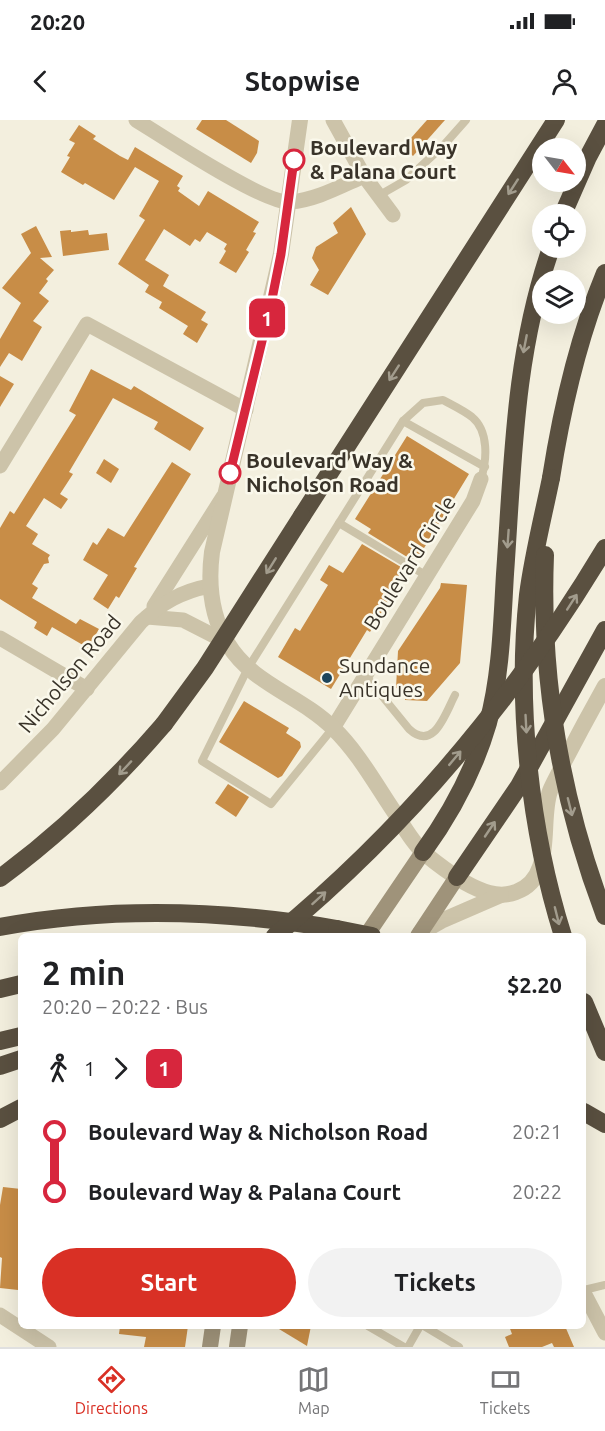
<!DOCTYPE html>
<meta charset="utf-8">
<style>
:root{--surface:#fff;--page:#f2f2f2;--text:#202124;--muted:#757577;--line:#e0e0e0;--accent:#d93025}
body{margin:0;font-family:Ubuntu,sans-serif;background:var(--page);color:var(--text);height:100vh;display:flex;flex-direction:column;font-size:22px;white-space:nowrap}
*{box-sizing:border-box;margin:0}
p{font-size:20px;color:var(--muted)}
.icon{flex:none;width:33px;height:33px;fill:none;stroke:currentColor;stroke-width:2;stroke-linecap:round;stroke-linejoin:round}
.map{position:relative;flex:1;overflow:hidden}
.details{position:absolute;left:18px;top:813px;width:568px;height:396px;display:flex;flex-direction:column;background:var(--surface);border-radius:9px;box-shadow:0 6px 24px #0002}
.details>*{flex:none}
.badge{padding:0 12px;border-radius:9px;font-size:21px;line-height:39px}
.needle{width:39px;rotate:121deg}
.fabs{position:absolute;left:532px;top:18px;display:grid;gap:12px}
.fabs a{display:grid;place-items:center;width:54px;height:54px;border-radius:50%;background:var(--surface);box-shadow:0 6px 24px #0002;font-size:30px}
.map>.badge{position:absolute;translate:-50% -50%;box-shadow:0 0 0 3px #fff}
.legs{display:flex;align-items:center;gap:9px;height:66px;padding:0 24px;font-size:20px}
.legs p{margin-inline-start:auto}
.summary{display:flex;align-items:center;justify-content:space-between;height:102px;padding:0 24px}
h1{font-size:33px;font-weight:600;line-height:45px}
.primary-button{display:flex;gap:12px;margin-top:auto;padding:12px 24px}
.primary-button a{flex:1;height:69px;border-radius:36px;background:var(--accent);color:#fff;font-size:24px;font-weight:600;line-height:69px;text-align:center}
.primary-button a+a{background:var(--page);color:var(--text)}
ul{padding:0 24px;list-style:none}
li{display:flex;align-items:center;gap:21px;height:60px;font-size:22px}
li i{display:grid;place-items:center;width:9px;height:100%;margin:0 8px;background:currentColor}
li i::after{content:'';width:15px;height:15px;margin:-8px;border:4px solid;border-radius:50%;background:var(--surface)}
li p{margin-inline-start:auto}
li:first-child i{background:linear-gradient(#0000 50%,currentColor 0)}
li:last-child i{background:linear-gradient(currentColor 50%,#0000 0)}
.status{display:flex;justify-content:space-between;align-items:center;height:42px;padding:0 30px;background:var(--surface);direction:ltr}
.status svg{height:16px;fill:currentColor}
header{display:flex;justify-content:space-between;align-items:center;height:78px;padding:0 24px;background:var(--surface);font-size:27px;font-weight:600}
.tabs{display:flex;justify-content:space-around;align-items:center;height:84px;border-top:2px solid var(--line);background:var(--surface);font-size:16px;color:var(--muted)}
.tabs a{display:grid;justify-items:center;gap:3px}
.tabs .on{color:var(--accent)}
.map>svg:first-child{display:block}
</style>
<div class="status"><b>20:20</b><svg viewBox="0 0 49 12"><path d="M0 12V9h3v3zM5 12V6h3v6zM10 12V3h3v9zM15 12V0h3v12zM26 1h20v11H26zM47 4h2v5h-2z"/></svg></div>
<header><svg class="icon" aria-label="back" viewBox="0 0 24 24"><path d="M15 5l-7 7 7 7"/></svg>Stopwise<svg class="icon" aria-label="person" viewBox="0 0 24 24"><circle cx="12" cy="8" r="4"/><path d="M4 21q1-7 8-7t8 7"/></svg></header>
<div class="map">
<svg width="605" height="1227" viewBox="0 0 605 1227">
<rect width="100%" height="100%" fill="#f3efde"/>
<g fill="#c88d47">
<polygon points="202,0 226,0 259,21 257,33 251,43 196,9"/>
<polygon points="427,0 445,0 413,36 403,27"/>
<polygon points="79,5 96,16 93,19 120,36 128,40 135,27 183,56 177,66 180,68 178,71 199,86 208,71 259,102 253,112 256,113 246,130 249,132 236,153 219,143 226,131 224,129 227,124 207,112 200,122 195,119 190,126 164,109 145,140 169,155 163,166 206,192 201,200 208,204 197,223 183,214 188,206 159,188 162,182 145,172 149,165 118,144 145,100 139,96 159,61 135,47 114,80 85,63 83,65 61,52 70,37 67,36 75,23 69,20"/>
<polygon points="351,87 366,114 328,175 310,165 319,150 312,138 316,127 338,113 333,103"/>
<polygon points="36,106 52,137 40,138 54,150 46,159 48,161 39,173 49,181 33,201 42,207 22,241 9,233 0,247 0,219 21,183 2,168 31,133 21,114"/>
<polygon points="71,110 71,112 88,110 89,115 107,113 109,130 63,136 60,111"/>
<polygon points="91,249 131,270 134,266 204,308 190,331 154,309 158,302 113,278 69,352 73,354 60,374 68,379 61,389 44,378 26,406 38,414 32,424 50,435 48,438 49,443 44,444 32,464 38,468 32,478 76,504 80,499 99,509 88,528 52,507 47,516 34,508 37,502 0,479 0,408 10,391 14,394 76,295 69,291"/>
<polygon points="0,256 14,264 0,287"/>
<polygon points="407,316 469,354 418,438 415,436 412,440 368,413 371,409 355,399"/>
<polygon points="104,339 119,349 111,363 96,353"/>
<polygon points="172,342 191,354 134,447 137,448 119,478 116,476 108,489 93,479 108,455 83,440 93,422 97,425 108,408 124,417"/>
<polygon points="362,424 406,450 370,512 367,510 331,569 278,537 295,508 300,511 328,465 320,460 329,445 343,453"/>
<polygon points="441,463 467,465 460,543 427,581 405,580 406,569 396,568 398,531 440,468"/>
<polygon points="244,581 289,608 286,613 300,622 301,627 282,656 278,658 219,622"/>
<polygon points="228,664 249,677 236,697 215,683"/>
<polygon points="3,1067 21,1069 21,1152 18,1170 0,1168 2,1138 0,1137 0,1085"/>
<polygon points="120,1206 188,1206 185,1227 144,1227 146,1217 119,1214"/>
<polygon points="274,1206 311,1206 307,1226"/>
<polygon points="509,1206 565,1206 574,1227 554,1227 552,1223 542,1227 509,1227 505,1217 512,1214"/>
</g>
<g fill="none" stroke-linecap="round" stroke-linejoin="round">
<g stroke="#ccc3a9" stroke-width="8">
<polyline points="378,76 406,60 443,26 466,0"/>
<polyline points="403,301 485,347"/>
<polyline points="339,403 427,456"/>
<path d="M 365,555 L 409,609 C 434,632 445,594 455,575"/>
<path d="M 333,608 L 271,684 L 202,641 L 248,548 L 403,301 L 423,283 L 443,280 C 452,285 463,290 472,297 C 489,311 487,340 481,359"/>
<polyline points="584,1170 605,1165"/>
<polyline points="368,1206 404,1227"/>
<polyline points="424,1206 459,1227"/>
<polyline points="408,1227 420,1206"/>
</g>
<g stroke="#ccc3a9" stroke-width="15">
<path d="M 136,0 C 162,16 266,85 290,82 C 316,80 341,66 364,56"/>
<polyline points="333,0 364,56 393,95"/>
<polyline points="0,346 87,204 246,290"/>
<polyline points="154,486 223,377"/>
<polyline points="147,497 183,500 226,522"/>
<polyline points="0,518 87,569"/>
<polyline points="333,608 473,381 481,359"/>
<path d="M 0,663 L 53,609 L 141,502 C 162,483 182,471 210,466"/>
<polyline points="584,1173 605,1213"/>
<polyline points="0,1195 49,1227"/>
</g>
<g stroke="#ccc3a9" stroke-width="16">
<path d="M 300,0 L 281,134 L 212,432 C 208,463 211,496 228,524 C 252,564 301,576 333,608 C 359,633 377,667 397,696 C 405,709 413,723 424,733 C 436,743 451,754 464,762 C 480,771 498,779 516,772 C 556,758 539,702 550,671 C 554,661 560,652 564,642 C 577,617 591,591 605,566"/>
<polyline points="420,813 441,801 501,775"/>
</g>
<g stroke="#9f937a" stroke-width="16">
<polyline points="366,816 423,732"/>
<polyline points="418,816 457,757"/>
<polyline points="210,1227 213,1206"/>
<polyline points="237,1227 240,1206"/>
</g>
<g stroke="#5a5040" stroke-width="18">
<polyline points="563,94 588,37 605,5"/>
<path d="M 551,358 C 562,288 578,218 605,153"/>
<polyline points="302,396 556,0"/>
<path d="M 423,732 C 452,692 474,651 488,603 C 501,555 502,504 505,454 C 513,342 514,235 551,128"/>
<polyline points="457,757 519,666 605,510"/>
<path d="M 0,758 C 61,713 115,661 164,604"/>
<path d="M 0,807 C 112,786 225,790 337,809"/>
<polyline points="0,869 21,864"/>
<polyline points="0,921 21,916"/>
<polyline points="0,946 21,939"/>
<polyline points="584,992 605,1004"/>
<polyline points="0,999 21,988"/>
</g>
<g stroke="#5a5040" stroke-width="18">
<path d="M 551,358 C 543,397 533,436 528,475 C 516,585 530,711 563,816"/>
<path d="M 545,435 C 540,559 561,680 605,796"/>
<polyline points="164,604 205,548 302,396"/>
<polyline points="337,809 372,816"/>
<path d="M 275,816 C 407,707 517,575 605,428"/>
<polyline points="584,882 605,932"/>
</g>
</g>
<defs><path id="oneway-shaft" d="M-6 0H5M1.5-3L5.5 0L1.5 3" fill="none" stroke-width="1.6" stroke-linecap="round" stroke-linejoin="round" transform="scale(1.5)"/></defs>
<g stroke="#a29c8d">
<use href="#oneway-shaft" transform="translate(513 67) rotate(123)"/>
<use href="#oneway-shaft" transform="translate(525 224) rotate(101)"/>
<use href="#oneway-shaft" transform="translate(394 253) rotate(123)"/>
<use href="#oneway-shaft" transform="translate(508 419) rotate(94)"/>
<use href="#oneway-shaft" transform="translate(271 446) rotate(122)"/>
<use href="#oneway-shaft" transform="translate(572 482) rotate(-57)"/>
<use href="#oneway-shaft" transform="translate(526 604) rotate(87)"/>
<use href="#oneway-shaft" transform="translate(455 638) rotate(-50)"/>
<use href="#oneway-shaft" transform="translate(125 648) rotate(133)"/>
<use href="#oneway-shaft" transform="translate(570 687) rotate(76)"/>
<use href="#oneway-shaft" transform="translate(490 709) rotate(-56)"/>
<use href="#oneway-shaft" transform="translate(319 778) rotate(-42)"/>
<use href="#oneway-shaft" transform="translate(557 796) rotate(76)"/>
</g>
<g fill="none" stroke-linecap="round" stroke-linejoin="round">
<g stroke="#fff" stroke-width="14">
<polyline id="line-1" points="230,353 271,184 281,134 294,40"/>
</g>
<use href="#line-1" stroke="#d7263d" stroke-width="9"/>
</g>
<g fill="#fff" stroke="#d7263d" stroke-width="3">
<circle cx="294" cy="40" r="10"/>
<circle cx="230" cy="353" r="10"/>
</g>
<circle fill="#1e455b" stroke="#faf8eb" stroke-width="2" cx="327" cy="558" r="6"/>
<g text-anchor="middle" stroke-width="5" stroke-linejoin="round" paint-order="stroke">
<g font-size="21" font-weight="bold" fill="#393329" stroke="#faf8eb" text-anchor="start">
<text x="310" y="35">Boulevard Way<tspan x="310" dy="24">&amp; Palana Court</tspan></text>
<text x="246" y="348">Boulevard Way &amp;<tspan x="246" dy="24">Nicholson Road</tspan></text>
</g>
<g font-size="21" fill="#393329" stroke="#faf8eb">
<text transform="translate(410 443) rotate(-58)" y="7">Boulevard Circle</text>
<text transform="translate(70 554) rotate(-50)" y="7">Nicholson Road</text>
</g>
<g font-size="21" fill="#393329" stroke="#faf8eb" text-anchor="start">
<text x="339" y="553">Sundance<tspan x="339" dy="24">Antiques</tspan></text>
</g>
</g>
</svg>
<div class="fabs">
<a><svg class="needle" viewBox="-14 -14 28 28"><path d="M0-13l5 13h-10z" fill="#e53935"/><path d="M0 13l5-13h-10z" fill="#757577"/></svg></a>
<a><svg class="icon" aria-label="locate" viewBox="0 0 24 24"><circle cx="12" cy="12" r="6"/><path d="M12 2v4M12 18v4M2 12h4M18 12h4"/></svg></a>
<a><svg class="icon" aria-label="layers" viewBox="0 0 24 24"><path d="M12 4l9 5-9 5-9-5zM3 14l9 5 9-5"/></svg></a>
</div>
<b class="badge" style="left:267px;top:198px;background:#d7263d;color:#fff">1</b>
<section class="details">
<div class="summary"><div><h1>2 min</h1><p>20:20 – 20:22 · Bus</p></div><b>$2.20</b></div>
<div class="legs"><svg class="icon" aria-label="walk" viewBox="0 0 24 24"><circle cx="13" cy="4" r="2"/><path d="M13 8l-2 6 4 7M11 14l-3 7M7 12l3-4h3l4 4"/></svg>1<svg class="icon" aria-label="forward" viewBox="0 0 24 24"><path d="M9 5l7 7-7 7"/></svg><b class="badge" style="background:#d7263d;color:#fff">1</b></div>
<ul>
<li><i style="color:#d7263d"></i><b>Boulevard Way &amp; Nicholson Road</b><p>20:21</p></li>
<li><i style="color:#d7263d"></i><b>Boulevard Way &amp; Palana Court</b><p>20:22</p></li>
</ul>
<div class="primary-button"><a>Start</a><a>Tickets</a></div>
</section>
</div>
<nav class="tabs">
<a class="on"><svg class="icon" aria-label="directions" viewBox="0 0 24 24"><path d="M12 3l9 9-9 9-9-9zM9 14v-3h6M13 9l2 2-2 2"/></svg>Directions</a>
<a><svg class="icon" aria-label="map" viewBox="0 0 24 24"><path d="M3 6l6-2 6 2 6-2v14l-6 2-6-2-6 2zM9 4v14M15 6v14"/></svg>Map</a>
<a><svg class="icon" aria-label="tickets" viewBox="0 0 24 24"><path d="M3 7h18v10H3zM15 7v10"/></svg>Tickets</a>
</nav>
